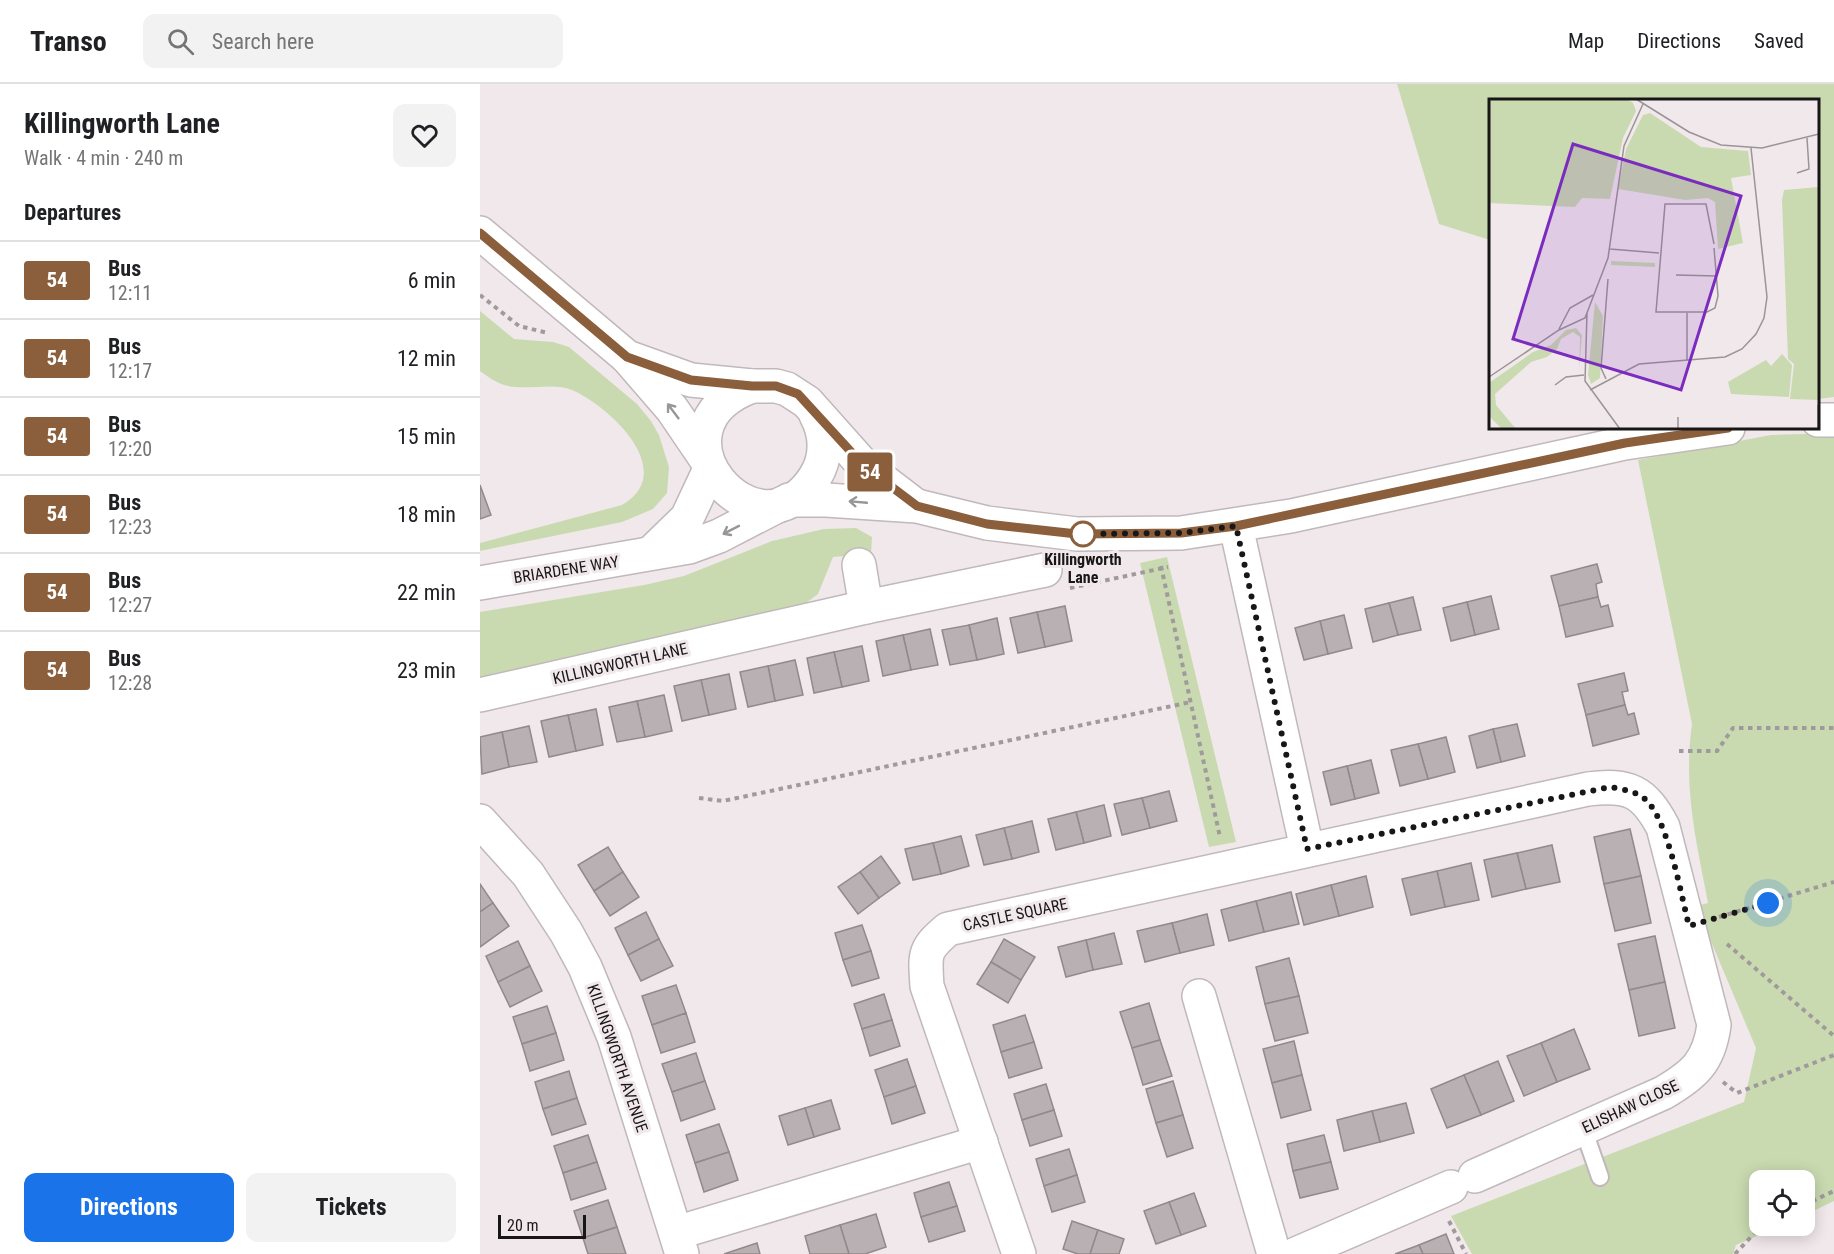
<!DOCTYPE html>
<meta charset="utf-8">
<style>
:root{--surface:#fff;--page:#f2f2f2;--text:#202124;--muted:#757577;--line:#e0e0e0;--accent:#1a73e8}
body{margin:0;font-family:"Roboto Condensed",sans-serif;background:var(--page);color:var(--text);height:100vh;display:flex;flex-direction:column;font-size:22px;white-space:nowrap}
*{box-sizing:border-box;margin:0}
p{font-size:20px;color:var(--muted)}
.icon{flex:none;width:33px;height:33px;fill:none;stroke:currentColor;stroke-width:2;stroke-linecap:round;stroke-linejoin:round}
.map{position:relative;flex:1;overflow:hidden}
.details{display:flex;flex-direction:column;background:var(--surface);width:480px}
.details>*{flex:none}
.badge{padding:0 12px;border-radius:4px;font-size:21px;line-height:39px}
.fabs{position:absolute;left:1269px;top:1086px;display:grid;gap:12px}
.fabs a{display:grid;place-items:center;width:66px;height:66px;border-radius:12px;background:var(--surface);box-shadow:0 3px 15px #0003;font-size:30px}
.scale{position:absolute;left:18px;bottom:15px;width:88px;box-sizing:border-box;padding-left:6px;border:3px solid #191617;border-top:0;font-size:16px;line-height:21px;white-space:nowrap;color:#191617;-webkit-text-stroke:4px #f1e8eb;paint-order:stroke}
.you{position:absolute;width:30px;height:30px;margin:-15px;border:4px solid #fff;border-radius:50%;background:#1a73e8;box-shadow:0 0 0 9px #1a73e833}
.map>.badge{position:absolute;translate:-50% -50%;box-shadow:0 0 0 3px #fff}
h2{padding:0 24px;font-size:22px;line-height:54px}
.round{display:grid;place-items:center;flex:none;width:63px;height:63px;border-radius:12px;background:var(--page)}
.head{display:flex;align-items:center;justify-content:space-between;height:102px;padding:0 24px}
h1{font-size:28px;font-weight:700;line-height:45px}
.action{display:flex;gap:12px;margin-top:auto;padding:12px 24px}
.action a{flex:1;height:69px;border-radius:12px;background:var(--accent);color:#fff;font-size:24px;font-weight:700;line-height:69px;text-align:center}
.action a+a{background:var(--page);color:var(--text)}
ul{padding:0;list-style:none}
li{display:flex;align-items:center;gap:18px;height:78px;padding:0 24px;border-top:2px solid var(--line)}
li div{flex:1}
li b{display:block;font-size:22px}
li em{font-style:normal}
li .badge{min-width:66px;font-weight:700;text-align:center}
header{display:flex;align-items:center;gap:36px;box-sizing:border-box;height:84px;padding:0 30px;background:var(--surface);border-bottom:2px solid var(--line)}
header strong{font-size:28px}
nav{display:flex;gap:33px;margin-inline-start:auto;font-size:21px}
.search{width:420px;height:54px;background:var(--page);display:flex;align-items:center;gap:15px;box-sizing:border-box;padding:0 21px;border-radius:12px;color:var(--muted);font-size:22px}
main{display:flex;flex:1;min-height:0}
.map>svg:first-child{display:block}
</style>
<header>
<strong>Transo</strong>
<div class="search"><svg class="icon" aria-label="search" viewBox="0 0 24 24"><circle cx="10" cy="10" r="6"/><path d="M15 15l6 6"/></svg>Search here</div>
<nav><a>Map</a><a>Directions</a><a>Saved</a></nav>
</header>
<main>
<section class="details">
<div class="head"><div><h1>Killingworth Lane</h1><p>Walk · 4 min · 240 m</p></div><a class="round"><svg class="icon" aria-label="heart" viewBox="0 0 24 24"><path d="M12 20l-8-8c-3-5 5-10 8-4 3-6 11-1 8 4z"/></svg></a></div>
<h2>Departures</h2>
<ul>
<li><span class="badge" style="background:#8b5e3c;color:#fff">54</span><div><b>Bus</b><p>12:11</p></div><em>6 min</em></li>
<li><span class="badge" style="background:#8b5e3c;color:#fff">54</span><div><b>Bus</b><p>12:17</p></div><em>12 min</em></li>
<li><span class="badge" style="background:#8b5e3c;color:#fff">54</span><div><b>Bus</b><p>12:20</p></div><em>15 min</em></li>
<li><span class="badge" style="background:#8b5e3c;color:#fff">54</span><div><b>Bus</b><p>12:23</p></div><em>18 min</em></li>
<li><span class="badge" style="background:#8b5e3c;color:#fff">54</span><div><b>Bus</b><p>12:27</p></div><em>22 min</em></li>
<li><span class="badge" style="background:#8b5e3c;color:#fff">54</span><div><b>Bus</b><p>12:28</p></div><em>23 min</em></li>
</ul>
<div class="action"><a>Directions</a><a>Tickets</a></div>
</section>
<div class="map">
<svg width="1354" height="1170" viewBox="0 0 1354 1170">
<rect width="100%" height="100%" fill="#f1e8eb"/>
<g fill="#c9dab0">
<polygon points="917,0 1354,0 1354,313 1338,315 1338,16 1011,16 1010,156 959,140"/>
<path d="M 0,227 L 34,255 L 73,258 L 89,263 L 157,320 L 171,337 L 179,351 L 189,383 L 187,409 L 173,425 L 142,438 L 0,467 L 0,459 L 142,421 C 199,388 131,323 92,306 C 71,297 40,309 19,299 C 12,296 6,291 0,287 Z"/>
<path d="M 1354,349 L 1354,1117 L 1325,1131 L 1324,1096 L 1280,1096 L 1280,1142 L 1300,1142 L 1256,1161 L 1253,1170 L 992,1170 L 971,1132 L 1264,1018 L 1276,964 L 1216,822 L 1228,819 C 1216,756 1203,704 1212,640 L 1158,376 L 1291,351 Z"/>
<polygon points="376,444 392,453 391,470 353,473 338,510 318,525 0,596 0,528 164,501 204,492 292,457 344,445"/>
<polygon points="687,473 756,758 729,763 660,479"/>
</g>
<g fill="#b9b0b3" stroke="#92898c" stroke-width="1.5">
<polygon points="0,401 11,431 0,435"/>
<polygon points="1117,480 1122,498 1116,500 1118,513 1079,522 1071,492"/>
<polygon points="1011,512 1019,545 995,551 987,518"/>
<polygon points="933,513 941,546 918,551 909,519"/>
<polygon points="1118,513 1121,523 1128,521 1133,542 1086,553 1079,522"/>
<polygon points="987,518 995,551 971,557 963,524"/>
<polygon points="909,519 918,551 893,558 885,525"/>
<polygon points="585,522 592,557 565,563 557,528"/>
<polygon points="557,528 565,563 538,569 530,534"/>
<polygon points="864,531 872,564 848,570 840,537"/>
<polygon points="517,534 524,570 497,576 489,541"/>
<polygon points="840,537 848,570 824,576 815,544"/>
<polygon points="489,541 497,576 470,581 462,546"/>
<polygon points="450,545 458,581 431,586 423,551"/>
<polygon points="423,551 431,586 403,592 396,557"/>
<polygon points="382,562 389,597 362,603 354,568"/>
<polygon points="354,568 362,603 334,609 327,574"/>
<polygon points="315,576 323,611 295,617 288,582"/>
<polygon points="288,582 295,617 268,623 260,588"/>
<polygon points="1144,589 1148,607 1142,608 1145,621 1106,631 1098,600"/>
<polygon points="249,590 256,625 229,631 221,596"/>
<polygon points="221,596 229,631 202,637 194,602"/>
<polygon points="184,611 192,647 165,653 157,617"/>
<polygon points="157,617 165,653 137,658 129,623"/>
<polygon points="1145,621 1148,631 1154,629 1159,650 1113,662 1106,631"/>
<polygon points="116,625 123,661 96,667 88,631"/>
<polygon points="88,631 96,667 69,673 61,637"/>
<polygon points="1037,640 1045,672 1021,678 1013,645"/>
<polygon points="49,642 57,678 29,683 22,648"/>
<polygon points="1013,645 1021,678 997,684 989,652"/>
<polygon points="22,648 29,683 2,690 0,653"/>
<polygon points="966,653 975,688 948,695 938,660"/>
<polygon points="938,660 948,695 920,702 911,666"/>
<polygon points="891,676 899,709 875,715 867,682"/>
<polygon points="867,682 875,715 851,721 843,688"/>
<polygon points="689,707 697,737 670,744 662,714"/>
<polygon points="662,714 670,744 642,751 634,720"/>
<polygon points="624,721 631,752 604,759 596,728"/>
<polygon points="596,728 604,759 576,766 568,735"/>
<polygon points="552,737 559,768 532,775 524,744"/>
<polygon points="524,744 532,775 504,781 496,751"/>
<polygon points="1150,745 1161,792 1124,800 1114,753"/>
<polygon points="481,752 489,782 461,790 453,759"/>
<polygon points="453,759 461,790 433,796 425,765"/>
<polygon points="1072,761 1080,798 1046,805 1037,769"/>
<polygon points="128,763 143,788 114,807 98,781"/>
<polygon points="1037,769 1046,805 1012,813 1004,776"/>
<polygon points="401,772 420,799 399,814 380,788"/>
<polygon points="991,779 999,816 965,823 957,787"/>
<polygon points="957,787 965,823 931,831 922,795"/>
<polygon points="143,788 159,813 130,832 114,807"/>
<polygon points="380,788 399,814 378,830 358,803"/>
<polygon points="886,792 893,823 859,832 851,801"/>
<polygon points="1161,792 1171,839 1135,847 1124,800"/>
<polygon points="0,800 13,819 0,828"/>
<polygon points="851,801 859,832 824,841 816,810"/>
<polygon points="811,808 819,840 784,848 776,817"/>
<polygon points="776,817 784,848 749,857 741,826"/>
<polygon points="13,819 29,842 0,863 0,828"/>
<polygon points="166,828 179,855 148,871 135,844"/>
<polygon points="727,830 734,861 700,869 692,839"/>
<polygon points="692,839 700,869 665,878 657,847"/>
<polygon points="382,841 391,867 363,876 355,849"/>
<polygon points="634,849 642,880 613,886 606,856"/>
<polygon points="1175,852 1185,898 1149,906 1138,860"/>
<polygon points="179,855 193,882 161,897 148,871"/>
<polygon points="524,855 555,873 541,896 511,878"/>
<polygon points="606,856 613,886 586,893 578,863"/>
<polygon points="38,857 50,882 18,898 6,872"/>
<polygon points="391,867 399,894 372,902 363,876"/>
<polygon points="809,874 819,912 785,920 776,883"/>
<polygon points="511,878 541,896 528,919 497,900"/>
<polygon points="50,882 62,907 30,923 18,898"/>
<polygon points="1185,898 1195,944 1159,952 1149,906"/>
<polygon points="196,901 206,929 172,941 162,912"/>
<polygon points="404,910 412,936 382,945 374,920"/>
<polygon points="819,912 828,949 795,957 785,920"/>
<polygon points="669,919 680,956 652,964 640,928"/>
<polygon points="67,922 76,949 42,960 33,933"/>
<polygon points="206,929 215,958 181,969 172,941"/>
<polygon points="545,931 554,958 521,968 513,941"/>
<polygon points="412,936 420,962 390,972 382,945"/>
<polygon points="1094,945 1110,985 1077,998 1061,959"/>
<polygon points="76,949 84,976 50,987 42,960"/>
<polygon points="680,956 692,992 663,1001 652,964"/>
<polygon points="814,957 822,991 792,999 783,965"/>
<polygon points="554,958 562,984 529,994 521,968"/>
<polygon points="1061,959 1077,998 1044,1012 1027,972"/>
<polygon points="216,969 225,997 192,1008 182,980"/>
<polygon points="427,975 436,1002 404,1013 395,986"/>
<polygon points="1018,977 1034,1017 1001,1031 984,991"/>
<polygon points="89,987 97,1014 63,1025 55,998"/>
<polygon points="822,991 831,1026 801,1034 792,999"/>
<polygon points="984,991 1001,1031 967,1044 951,1005"/>
<polygon points="225,997 235,1025 201,1037 192,1008"/>
<polygon points="693,997 703,1031 676,1039 666,1005"/>
<polygon points="566,1000 574,1026 542,1036 534,1010"/>
<polygon points="436,1002 445,1029 412,1040 404,1013"/>
<polygon points="97,1014 106,1040 72,1051 63,1025"/>
<polygon points="351,1016 360,1045 334,1053 325,1024"/>
<polygon points="926,1019 934,1049 900,1058 892,1027"/>
<polygon points="325,1024 334,1053 308,1061 299,1032"/>
<polygon points="574,1026 582,1052 550,1062 542,1036"/>
<polygon points="892,1027 900,1058 864,1067 857,1036"/>
<polygon points="703,1031 713,1064 687,1073 676,1039"/>
<polygon points="239,1040 249,1068 215,1079 206,1051"/>
<polygon points="108,1051 117,1078 83,1089 74,1062"/>
<polygon points="844,1051 851,1078 813,1087 807,1060"/>
<polygon points="589,1065 597,1091 564,1102 556,1075"/>
<polygon points="249,1068 258,1096 224,1108 215,1079"/>
<polygon points="117,1078 126,1105 91,1116 83,1089"/>
<polygon points="851,1078 858,1105 820,1114 813,1087"/>
<polygon points="597,1091 605,1118 572,1128 564,1102"/>
<polygon points="469,1098 477,1122 441,1133 434,1109"/>
<polygon points="714,1109 726,1142 701,1151 689,1118"/>
<polygon points="128,1116 137,1143 103,1154 94,1127"/>
<polygon points="689,1118 701,1151 676,1160 664,1127"/>
<polygon points="477,1122 485,1147 449,1158 441,1133"/>
<polygon points="396,1130 406,1163 385,1170 369,1170 360,1141"/>
<polygon points="592,1137 618,1146 610,1170 598,1170 583,1165"/>
<polygon points="360,1141 369,1170 330,1170 325,1152"/>
<polygon points="137,1143 146,1170 108,1170 103,1154"/>
<polygon points="618,1146 644,1155 639,1170 610,1170"/>
<polygon points="966,1150 974,1170 943,1170 939,1161"/>
<polygon points="277,1159 280,1170 244,1170"/>
<polygon points="939,1161 943,1170 915,1170"/>
</g>
<g fill="none" stroke-linecap="round" stroke-linejoin="round">
<g stroke="#c1b8bb" stroke-width="20">
<polyline id="lane" points="1103,1044 1120,1093"/>
</g>
<g stroke="#c1b8bb" stroke-width="36">
<g id="street">
<polyline points="756,442 827,765"/>
<polyline points="379,481 386,523"/>
<polyline points="0,611 386,523 565,486"/>
<polyline points="0,737 48,790 86,848 105,883 134,953 202,1170"/>
<polyline points="719,912 794,1170"/>
<polyline points="196,1149 501,1058"/>
<path d="M 539,1170 L 447,902 C 445,870 443,866 468,845 L 1108,705 C 1149,700 1164,707 1183,743 L 1234,941 C 1229,978 1214,991 1183,1009 L 995,1092"/>
<polyline points="816,1170 971,1103"/>
</g>
</g>
<g stroke="#c1b8bb" stroke-width="36">
<g id="secondary">
<polyline points="0,149 147,273 192,325 226,375"/>
<polyline points="147,273 211,296 272,302 296,302 307,305 327,318 384,382 435,421"/>
<path d="M 272,302 C 158,344 278,483 335,393 C 347,374 347,351 336,331"/>
<polyline points="1338,336 1354,336"/>
<polyline points="309,416 346,416 437,422 507,439 597,450 701,449 811,432 1145,359 1248,344"/>
<polyline points="171,469 207,434 230,385"/>
<polyline points="0,499 209,463 239,452 303,419"/>
</g>
</g>
<g stroke="#a19a9c" stroke-width="4" stroke-dasharray="4.5 4.5" stroke-linecap="butt">
<polyline points="0,211 39,242 68,249"/>
<polyline points="681,482 740,753"/>
<polyline points="590,504 688,483"/>
<polyline points="1199,667 1237,667 1253,644 1354,644"/>
<polyline points="219,714 243,717 711,618"/>
<polyline points="1239,833 1354,798"/>
<polyline points="1247,860 1354,952"/>
<polyline points="1243,998 1257,1009 1354,971"/>
<polyline points="1324,1121 1354,1107"/>
<polyline points="969,1137 986,1170"/>
<polyline points="1255,1170 1281,1142"/>
</g>
<use href="#lane" stroke="#fff" stroke-width="16"/>
<use href="#street" stroke="#fff" stroke-width="33"/>
<use href="#secondary" stroke="#fff" stroke-width="33"/>
</g>
<defs><path id="oneway-shaft" d="M-6 0H5M1.5-3L5.5 0L1.5 3" fill="none" stroke-width="1.6" stroke-linecap="round" stroke-linejoin="round" transform="scale(1.5)"/></defs>
<g stroke="#989697">
<use href="#oneway-shaft" transform="translate(193 327) rotate(-127)"/>
<use href="#oneway-shaft" transform="translate(378 418) rotate(-175)"/>
<use href="#oneway-shaft" transform="translate(251 446) rotate(153)"/>
</g>
<g fill="none" stroke-linecap="round" stroke-linejoin="round">
<g stroke="#fff" stroke-width="14">
<polyline id="line" points="0,149 147,273 211,296 272,302 296,302 318,310 384,382 437,422 507,440 597,450 701,449 756,442 1145,359 1248,344"/>
</g>
<use href="#line" stroke="#8b5e3c" stroke-width="9"/>
<path stroke="#191617" stroke-width="6" stroke-dasharray="0 10.8" d="M 603,450 L 597,450 L 701,449 L 756,442 L 827,765 L 1130,703 C 1142,705 1155,707 1165,715 C 1188,735 1201,811 1209,842 L 1288,819"/>
</g>
<circle fill="#fff" stroke="#8b5e3c" stroke-width="3" cx="603" cy="450" r="12"/>
<g text-anchor="middle" stroke-width="6" stroke-linejoin="round" paint-order="stroke">
<g font-size="16" font-weight="bold" fill="#191617" stroke="#f1e8eb">
<text x="603" y="481">Killingworth<tspan x="603" dy="18">Lane</tspan></text>
</g>
<g font-size="16" fill="#191617" stroke="#f1e8eb">
<text transform="translate(86 485) rotate(-9)" y="6">BRIARDENE WAY</text>
<text transform="translate(140 579) rotate(-13)" y="6">KILLINGWORTH LANE</text>
<text transform="translate(535 830) rotate(-12)" y="6">CASTLE SQUARE</text>
<text transform="translate(138 974) rotate(71)" y="6">KILLINGWORTH AVENUE</text>
<text transform="translate(1150 1022) rotate(-25)" y="6">ELISHAW CLOSE</text>
</g>
</g>
<g transform="translate(1009 15)">
<rect width="330" height="330" fill="#f1e8eb"/>
<path d="M 0,0 L 137,0 L 144,4 L 147,12 L 134,39 L 121,100 L 93,99 L 86,108 L 0,104 ZM 161,14 L 212,48 L 259,52 L 262,76 L 242,79 L 254,144 L 229,150 L 226,103 L 219,99 L 196,101 L 129,90 L 137,50 L 154,16 ZM 330,88 L 330,301 L 301,300 L 305,265 L 299,260 L 293,101 L 295,91 ZM 122,162 L 166,164 L 166,168 L 122,166 ZM 106,203 L 114,217 L 111,279 L 102,285 L 99,276 ZM 87,229 L 93,236 L 90,272 L 91,238 L 84,233 L 72,240 L 68,250 L 58,258 L 42,263 L 6,295 L 7,306 L 27,330 L 13,330 L 0,317 L 0,284 L 44,253 L 62,246 L 77,231 ZM 293,255 L 303,266 L 300,298 L 242,295 L 239,283 L 277,261 L 282,267 Z" fill="#c9dab0"/>
<path fill="none" stroke="#9b9496" stroke-width="1.5" d="M 147,0 L 200,33 L 232,46 L 273,49 L 330,35M 308,74 L 320,70 L 318,39M 225,145 L 217,105 L 176,105 L 167,213 L 218,213 L 226,209 L 229,197 L 225,149M 121,150 L 170,154M 187,176 L 228,177M 98,214 L 96,282 L 131,330M 70,230 L 81,209 L 104,196M 198,262 L 198,214M 0,278 L 70,231 L 96,219 L 119,159 L 135,47 L 154,5M 117,280 L 112,269 L 119,180M 66,286 L 77,278 L 95,276M 101,291 L 150,265 L 236,258 L 253,250 L 267,235 L 275,219 L 278,198 L 262,49M 329,306 L 329,330M 189,318 L 189,330 L 205,330"/>
<path fill="#7b2cbf" fill-opacity="0.15" stroke="#7b2cbf" stroke-width="3" d="M 84,45 L 252,97 L 192,291 L 24,240 Z"/>
<rect width="330" height="330" fill="none" stroke="#191617" stroke-width="3"/>
</g>
</svg>
<div class="fabs">
<a><svg class="icon" aria-label="locate" viewBox="0 0 24 24"><circle cx="12" cy="12" r="6"/><path d="M12 2v4M12 18v4M2 12h4M18 12h4"/></svg></a>
</div>
<div class="scale">20 m</div>
<div class="you" style="left:1288px;top:819px"></div>
<b class="badge" style="left:390px;top:388px;background:#8b5e3c;color:#fff">54</b>
</div>
</main>
